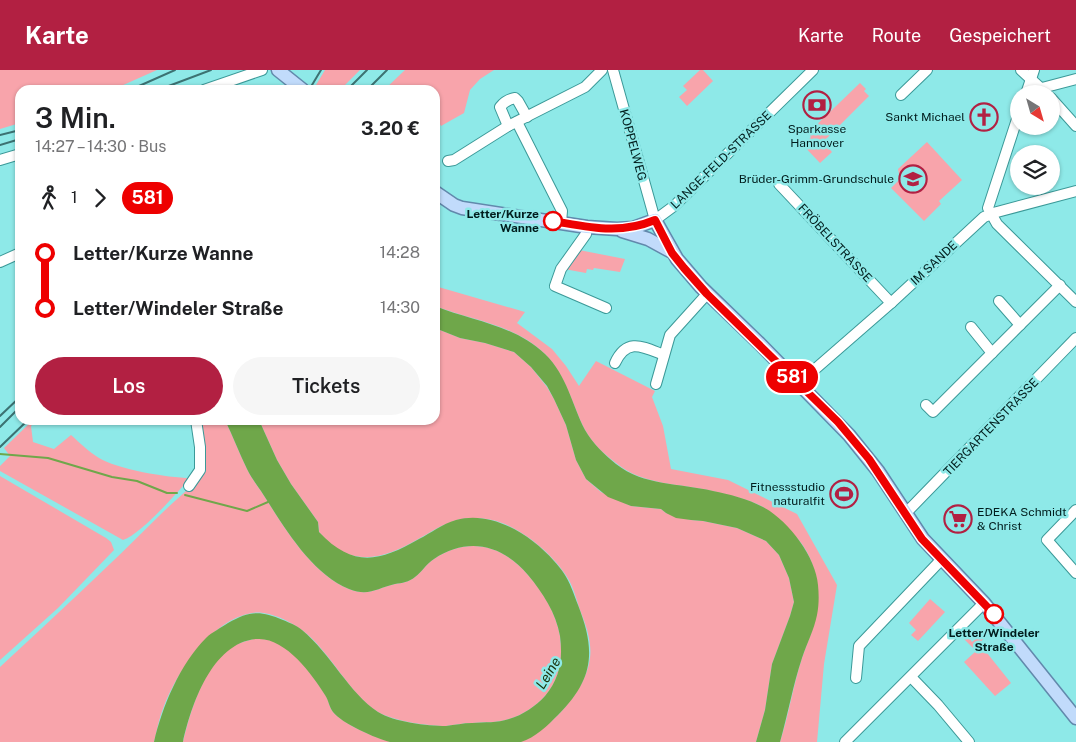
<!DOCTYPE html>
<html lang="de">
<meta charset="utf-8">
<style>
:root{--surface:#fff;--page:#f6f6f6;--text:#202124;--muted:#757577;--accent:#b22042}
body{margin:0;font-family:"Public Sans",sans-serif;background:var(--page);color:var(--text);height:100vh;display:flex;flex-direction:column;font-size:19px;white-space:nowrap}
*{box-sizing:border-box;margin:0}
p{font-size:16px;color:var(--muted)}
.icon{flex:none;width:28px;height:28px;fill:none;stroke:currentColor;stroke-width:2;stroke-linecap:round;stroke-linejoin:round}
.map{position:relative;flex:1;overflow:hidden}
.drawer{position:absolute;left:15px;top:15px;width:425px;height:340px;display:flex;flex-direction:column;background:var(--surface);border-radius:15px;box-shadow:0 1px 4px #0004}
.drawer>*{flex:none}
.badge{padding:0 10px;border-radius:16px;font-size:18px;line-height:32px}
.needle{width:32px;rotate:143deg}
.fabs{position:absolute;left:1010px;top:15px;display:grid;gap:10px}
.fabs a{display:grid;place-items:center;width:50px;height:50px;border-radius:50%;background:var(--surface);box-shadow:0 1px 4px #0004;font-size:25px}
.map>.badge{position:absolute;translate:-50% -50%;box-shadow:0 0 0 2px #fff}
.legs{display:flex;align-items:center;gap:8px;height:55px;padding:0 20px;font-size:16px}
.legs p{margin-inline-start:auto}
.summary{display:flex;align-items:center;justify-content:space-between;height:85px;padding:0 20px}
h1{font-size:28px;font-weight:600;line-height:38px}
.cta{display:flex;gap:10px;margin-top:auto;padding:10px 20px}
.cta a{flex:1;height:58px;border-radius:30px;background:var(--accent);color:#fff;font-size:20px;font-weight:600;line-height:58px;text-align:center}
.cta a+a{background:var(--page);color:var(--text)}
ul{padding:0 20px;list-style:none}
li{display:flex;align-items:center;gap:18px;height:55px;font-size:19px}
li i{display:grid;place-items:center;width:8px;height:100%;margin:0 6px;background:currentColor}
li i::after{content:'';width:12px;height:12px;margin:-6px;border:4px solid;border-radius:50%;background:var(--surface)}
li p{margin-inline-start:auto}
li:first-child i{background:linear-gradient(#0000 50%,currentColor 0)}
li:last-child i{background:linear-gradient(currentColor 50%,#0000 0)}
header{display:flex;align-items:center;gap:30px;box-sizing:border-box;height:70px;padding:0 25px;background:var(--accent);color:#fff}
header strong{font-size:24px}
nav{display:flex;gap:28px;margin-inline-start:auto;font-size:18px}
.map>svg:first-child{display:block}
</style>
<header>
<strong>Karte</strong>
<nav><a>Karte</a><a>Route</a><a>Gespeichert</a></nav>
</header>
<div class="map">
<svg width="1076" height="672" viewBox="0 0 1076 672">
<rect width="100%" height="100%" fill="#8ee9e8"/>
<g fill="#f8a4ab">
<polygon points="0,0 157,0 112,20 20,20 20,53 0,59"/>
<polygon points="325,0 360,0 340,20 313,20"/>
<polygon points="405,0 494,0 480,9 470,20 464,43 441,56 435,45 435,20 384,20"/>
<polygon points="700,0 703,0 713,11 687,36 679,27 687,20 683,16"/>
<polygon points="860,13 866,19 864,21 869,26 823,72 832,82 820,93 800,72 803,69 806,72 811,67 808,63"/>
<polygon points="927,72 962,110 939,131 941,134 924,151 891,118 900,109 898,99"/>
<polygon points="579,180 625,189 620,202 594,198 593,200 587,199 586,203 564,199"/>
<path d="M 435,216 L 525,242 L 517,253 L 552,279 L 566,296 L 579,316 L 596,291 L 655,321 L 652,327 L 663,356 L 671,399 L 728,410 L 797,444 L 837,515 L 824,594 L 817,672 L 780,672 C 789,644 793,616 802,588 C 809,567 817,553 818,530 C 819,509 811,482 796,467 C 790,461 783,455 777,449 C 772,445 768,440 763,437 C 752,430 725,424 712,421 C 679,413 644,416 616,393 C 604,384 593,374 585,360 C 572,334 566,305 545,284 C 516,255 471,250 435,236 Z"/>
<path d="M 435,258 L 460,268 L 485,273 L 514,282 L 531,297 L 547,317 L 554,329 L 566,355 L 576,390 L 586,409 L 601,422 L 631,436 L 661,439 L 666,443 L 691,450 L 703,451 L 737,458 L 766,471 L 779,485 L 789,508 L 794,532 L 790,546 L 772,594 L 765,640 L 756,672 L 520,672 C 535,666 548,655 559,644 C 574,628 587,610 590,588 C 592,572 586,555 580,540 C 577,531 574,520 570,512 C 558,489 527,462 502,453 C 488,448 469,446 454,451 C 441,455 431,462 420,468 C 383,490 350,499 319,462 L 318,452 L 291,414 L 277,390 L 259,350 L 435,350 Z"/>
<path d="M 33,350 L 37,350 L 31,356 L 33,372 L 54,379 L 71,365 C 80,373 89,382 99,388 C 117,399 168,408 190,408 C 177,423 140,465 123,470 L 0,401 L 0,396 L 10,386 L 4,378 Z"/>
<path d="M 200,350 L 225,350 C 233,366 239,383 247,399 C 251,407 256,414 261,421 C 283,455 310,503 349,519 C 369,527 377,518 395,514 C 402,513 409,512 415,507 C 422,502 426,494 434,489 C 468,466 503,475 528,505 C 543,522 556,543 560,566 C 563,589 560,608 545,626 C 536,636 523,645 509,649 C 497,653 485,652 472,653 C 463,653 455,655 446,656 C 427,656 394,651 378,642 C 348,623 331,582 302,560 C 290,551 267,540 252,543 C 211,550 178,600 164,636 C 159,648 157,660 154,672 L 0,672 L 0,597 C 54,547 108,497 160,445 C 175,430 192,417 206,401 L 206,381 Z"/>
<polygon points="0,406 106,468 111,472 114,480 58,538 0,590"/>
<polygon points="930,529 945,542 918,571 911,565 916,560 909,553"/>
<polygon points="964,561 972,572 983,563 986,567 979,573 1011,613 995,626 964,592 976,581 960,565"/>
<path d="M 257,568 C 266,569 276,571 283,576 C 298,585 317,611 326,626 C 329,631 329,638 334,643 C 345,655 376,668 392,672 L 183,672 C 190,641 205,592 235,575 C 242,572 250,570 257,568 Z"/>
</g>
<g fill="#6fa74a">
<path d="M 435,236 C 472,251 515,255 545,284 C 567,305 572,335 585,360 C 593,374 604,384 616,394 C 644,416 679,413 713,421 C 729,424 748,429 763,437 C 788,450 816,487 818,515 C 819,525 819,535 817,545 C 814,560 807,573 802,588 C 793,615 788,644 780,672 L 756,672 L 765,640 L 772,594 L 790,546 L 794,532 L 789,508 L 779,485 L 766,471 L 737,458 L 703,451 L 691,450 L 676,448 L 666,443 L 661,439 L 631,436 L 608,427 L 586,409 L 576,390 L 566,355 L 554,329 L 547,316 L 531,297 L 514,282 L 485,273 L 460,268 L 435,258 Z"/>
<path d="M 225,350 L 259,350 L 277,390 L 291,414 L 318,452 L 319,462 C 353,498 379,492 419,469 C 431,463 442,454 456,450 C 492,440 531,465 554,491 C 568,506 571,516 578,535 C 596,581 594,609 558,645 C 548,655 535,668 521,672 C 508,672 492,672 479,672 C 458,672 438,672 418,672 C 409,672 399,672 390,672 C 377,669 341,653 333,642 C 329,637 329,631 325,625 C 312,604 285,567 257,569 C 212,572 191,636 183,672 L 154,672 C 162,637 180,594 206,568 C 212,562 221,558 228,553 C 249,541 260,540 283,550 C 290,553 296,555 302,560 C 330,583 350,624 378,642 C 394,652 427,656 446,656 C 455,655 463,653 472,653 C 485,652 497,653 509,649 C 523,645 536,636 545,626 C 560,608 563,589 560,566 C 556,543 543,523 528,505 C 503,475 468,466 434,489 C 426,494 422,502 415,507 C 409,512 402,513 395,514 C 377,518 369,527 349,519 C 310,503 283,455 261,421 C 256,414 251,407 247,399 C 239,383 233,366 225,350 Z"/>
</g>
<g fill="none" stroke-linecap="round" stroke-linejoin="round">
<g stroke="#6fa74a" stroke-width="2">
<polyline points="0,384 48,388 112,407 137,411 167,423 177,423"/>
<polyline points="185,425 247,441 268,432"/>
</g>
<g stroke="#3b9998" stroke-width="12">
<g id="minor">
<polyline points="613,0 655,150 674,136 813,0"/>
<polyline points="1021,0 1046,23"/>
<polyline points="1042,18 1076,9"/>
<polyline points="204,20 262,0"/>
<polyline points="1026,24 1034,0"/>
<polyline points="901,25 927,0"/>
<polyline points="1051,28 1076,56"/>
<polyline points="1019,43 988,138 997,154 1076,232"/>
<polyline points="517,52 562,141 561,152"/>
<path d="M 508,56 L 500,37 C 504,32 509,29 515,28 L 518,31 L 527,47"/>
<polyline points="0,90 20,84"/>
<polyline points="448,91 454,90 508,56 585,17 602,0"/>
<polyline points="779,114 891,233"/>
<polyline points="587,157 586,164 561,199 555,216 606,238"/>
<polyline points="0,192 20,183"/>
<polyline points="999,231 1020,255"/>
<polyline points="971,257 992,283"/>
<path d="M 615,293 C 627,267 643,277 664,285"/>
<polyline points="656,314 670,265 707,224"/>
<polyline points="798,314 891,233 984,147 997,142 1076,121"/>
<polyline points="926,335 933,342 1060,215"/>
<polyline points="189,416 200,400 200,377 196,350"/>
<polyline points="1076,440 1047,470 1076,503"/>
<polyline points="905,444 1076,268"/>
<polyline points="911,607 938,635 969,672"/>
<polyline points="856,608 859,576 941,490"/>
<polyline points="845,672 984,533"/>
</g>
</g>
<g stroke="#6289ac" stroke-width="15">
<g id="major">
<polyline points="278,0 303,20"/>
<polyline points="435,122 454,135 462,138 587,157 617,159 633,158 655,150 677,189 701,217 759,273 849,365 878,401 923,469 984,533 1076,648"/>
<polyline points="622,161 648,169 670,181"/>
</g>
</g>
<use href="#minor" stroke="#fff" stroke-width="10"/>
<use href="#major" stroke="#c1dbfb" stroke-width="12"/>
<g stroke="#3c7272" stroke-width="2">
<polyline points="130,20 175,0"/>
<polyline points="158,20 211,0"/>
<polyline points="309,20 321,0"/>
<polyline points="347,20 367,0"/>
<polyline points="367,20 387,0"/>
<polyline points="0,65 20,60"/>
<polyline points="0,75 20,69"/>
<polyline points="0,346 20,327"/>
<polyline points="0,357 20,337"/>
<polyline points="0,377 28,350"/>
</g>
</g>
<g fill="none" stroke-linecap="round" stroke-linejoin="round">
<g stroke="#fff" stroke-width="11">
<path id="line-1" d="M 553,151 C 589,157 619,165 655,150 L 672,183 L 684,198 L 707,224 L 838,352 L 869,389 L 922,469 L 994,544"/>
</g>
<use href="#line-1" stroke="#e00" stroke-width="8"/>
</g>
<defs>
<g id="bank-ring" transform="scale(1.4375)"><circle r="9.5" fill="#8ee9e8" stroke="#b22042" stroke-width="1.5"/><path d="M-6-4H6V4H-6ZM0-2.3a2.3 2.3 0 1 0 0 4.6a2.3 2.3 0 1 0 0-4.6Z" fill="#b22042"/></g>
<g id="church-ring" transform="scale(1.4375)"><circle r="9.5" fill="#8ee9e8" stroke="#b22042" stroke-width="1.5"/><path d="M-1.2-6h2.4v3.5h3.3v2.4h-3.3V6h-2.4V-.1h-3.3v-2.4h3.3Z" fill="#b22042"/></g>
<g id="school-ring" transform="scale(1.4375)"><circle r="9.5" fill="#8ee9e8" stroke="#b22042" stroke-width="1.5"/><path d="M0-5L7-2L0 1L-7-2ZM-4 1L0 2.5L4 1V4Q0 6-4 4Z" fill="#b22042"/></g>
<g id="stadium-ring" transform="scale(1.4375)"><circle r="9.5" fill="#8ee9e8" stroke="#b22042" stroke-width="1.5"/><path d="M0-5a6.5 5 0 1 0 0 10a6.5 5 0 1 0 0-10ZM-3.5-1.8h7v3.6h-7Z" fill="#b22042"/></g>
<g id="supermarket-ring" transform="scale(1.4375)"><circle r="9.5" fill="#8ee9e8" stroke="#b22042" stroke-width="1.5"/><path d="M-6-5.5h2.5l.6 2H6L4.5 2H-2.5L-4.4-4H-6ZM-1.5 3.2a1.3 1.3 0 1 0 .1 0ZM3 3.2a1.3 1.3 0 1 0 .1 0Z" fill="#b22042"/></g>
</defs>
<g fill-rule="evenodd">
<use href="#bank-ring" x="817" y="35"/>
<use href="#church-ring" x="984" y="47"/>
<use href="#school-ring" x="913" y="109"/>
<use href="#stadium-ring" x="844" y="424"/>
<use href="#supermarket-ring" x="958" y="449"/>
</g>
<g fill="#fff" stroke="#e00" stroke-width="2.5">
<circle cx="553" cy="151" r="9"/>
<circle cx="994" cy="544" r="9"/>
</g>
<g text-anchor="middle" stroke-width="5" stroke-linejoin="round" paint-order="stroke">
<g font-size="12" fill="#011d1d" stroke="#8ee9e8" text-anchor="end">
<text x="965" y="51">Sankt Michael</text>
<text x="817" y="63" text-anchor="middle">Sparkasse<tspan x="817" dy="14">Hannover</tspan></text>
<text x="894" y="113">Brüder-Grimm-Grundschule</text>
<text x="825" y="421">Fitnessstudio<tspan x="825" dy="14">naturalfit</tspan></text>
<text x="977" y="446" text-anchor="start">EDEKA Schmidt<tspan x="977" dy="14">&amp; Christ</tspan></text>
</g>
<g font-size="12" fill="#011d1d" stroke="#8ee9e8">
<text transform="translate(633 75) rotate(75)" y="4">KOPPELWEG</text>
<text transform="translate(721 90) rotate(-44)" y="4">LANGE-FELD-STRASSE</text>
<text transform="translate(835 173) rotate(47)" y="4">FRÖBELSTRASSE</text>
<text transform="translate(934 193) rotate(-43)" y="4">IM SANDE</text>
<text transform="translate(991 357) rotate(-46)" y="4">TIERGARTENSTRASSE</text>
</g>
<g font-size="12" font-weight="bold" fill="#011d1d" stroke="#8ee9e8" text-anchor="end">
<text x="539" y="148">Letter/Kurze<tspan x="539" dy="14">Wanne</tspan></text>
<text x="994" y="567" text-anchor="middle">Letter/Windeler<tspan x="994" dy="14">Straße</tspan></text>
</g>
<g font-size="14" font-style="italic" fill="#1b310b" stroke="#8ee9e8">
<text transform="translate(548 603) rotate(-59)" y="5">Leine</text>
</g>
</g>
</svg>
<div class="fabs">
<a><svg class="needle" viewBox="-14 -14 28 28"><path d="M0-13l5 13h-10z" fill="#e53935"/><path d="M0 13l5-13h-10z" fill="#757577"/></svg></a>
<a><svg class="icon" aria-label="layers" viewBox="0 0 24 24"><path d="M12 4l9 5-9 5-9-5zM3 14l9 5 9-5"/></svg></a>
</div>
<b class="badge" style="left:792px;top:307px;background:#e00;color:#fff">581</b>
<section class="drawer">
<div class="summary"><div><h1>3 Min.</h1><p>14:27 – 14:30 · Bus</p></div><b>3.20 €</b></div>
<div class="legs"><svg class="icon" aria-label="walk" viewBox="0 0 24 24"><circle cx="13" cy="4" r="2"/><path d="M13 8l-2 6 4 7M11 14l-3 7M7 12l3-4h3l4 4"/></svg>1<svg class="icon" aria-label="forward" viewBox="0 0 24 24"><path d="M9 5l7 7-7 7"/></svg><b class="badge" style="background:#e00;color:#fff">581</b></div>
<ul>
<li><i style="color:#e00"></i><b>Letter/Kurze Wanne</b><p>14:28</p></li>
<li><i style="color:#e00"></i><b>Letter/Windeler Straße</b><p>14:30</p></li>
</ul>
<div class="cta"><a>Los</a><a>Tickets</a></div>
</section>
</div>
